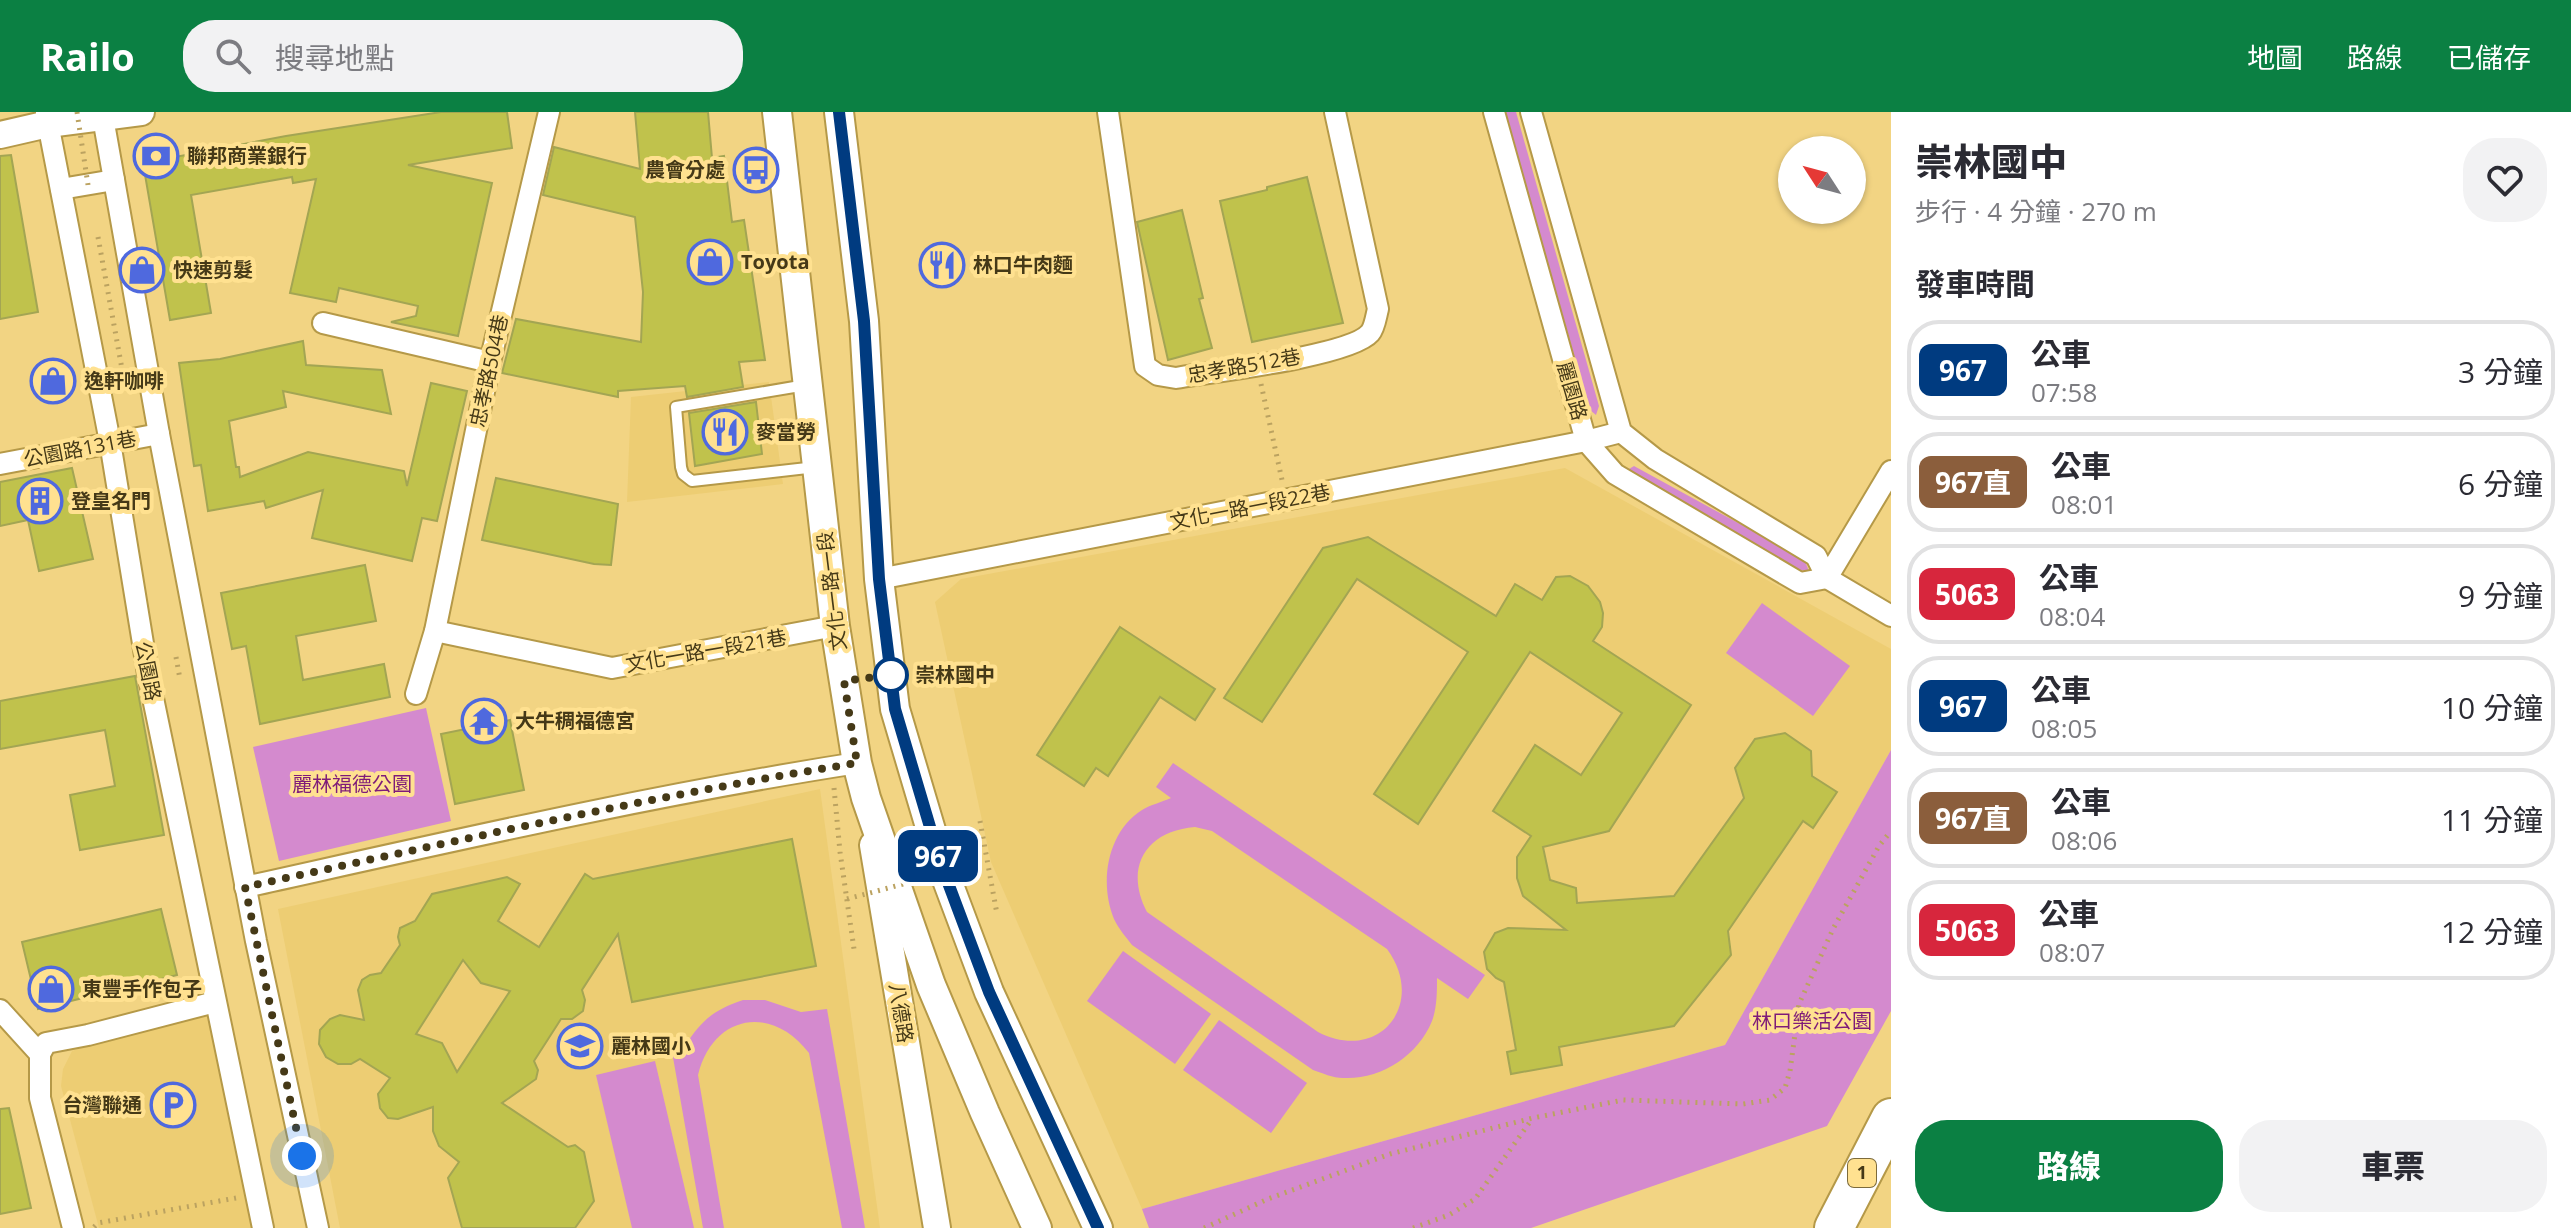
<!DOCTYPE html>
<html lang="zh-TW">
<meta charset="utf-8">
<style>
:root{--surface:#fff;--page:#f2f2f3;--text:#2b2b33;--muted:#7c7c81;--line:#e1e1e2;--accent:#0b8043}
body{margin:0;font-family:"Open Sans","Noto Sans TC",sans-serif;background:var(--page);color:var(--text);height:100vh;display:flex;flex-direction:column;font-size:30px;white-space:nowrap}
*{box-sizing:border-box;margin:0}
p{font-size:26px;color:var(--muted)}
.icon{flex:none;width:44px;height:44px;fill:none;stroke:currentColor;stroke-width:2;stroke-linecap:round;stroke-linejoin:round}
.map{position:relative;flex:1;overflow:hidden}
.drawer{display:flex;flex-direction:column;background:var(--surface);width:680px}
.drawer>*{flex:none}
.badge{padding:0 16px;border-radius:12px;font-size:28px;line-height:52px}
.needle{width:52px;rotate:306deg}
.controls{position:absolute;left:1778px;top:24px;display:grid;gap:16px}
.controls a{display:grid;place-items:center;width:88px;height:88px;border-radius:50%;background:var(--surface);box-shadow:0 2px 6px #0004;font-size:40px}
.you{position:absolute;width:40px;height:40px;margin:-20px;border:6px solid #fff;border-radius:50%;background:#1a73e8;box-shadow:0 0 0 12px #1a73e833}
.map>.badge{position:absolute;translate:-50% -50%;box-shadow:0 0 0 4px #fff}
h2{padding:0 24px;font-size:30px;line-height:72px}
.round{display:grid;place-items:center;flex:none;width:84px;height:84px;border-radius:32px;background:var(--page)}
.summary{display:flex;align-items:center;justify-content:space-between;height:136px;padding:0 24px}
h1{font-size:38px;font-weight:800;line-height:60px}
.primary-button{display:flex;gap:16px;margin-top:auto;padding:16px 24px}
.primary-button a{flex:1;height:92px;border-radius:32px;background:var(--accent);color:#fff;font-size:32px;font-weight:800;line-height:92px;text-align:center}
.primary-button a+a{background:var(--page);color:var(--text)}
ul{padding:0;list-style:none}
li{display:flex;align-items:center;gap:24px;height:100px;margin:0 16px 12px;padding:0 8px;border:4px solid var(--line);border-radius:32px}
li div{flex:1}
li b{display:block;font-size:30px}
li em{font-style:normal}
li .badge{min-width:88px;font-weight:700;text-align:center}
header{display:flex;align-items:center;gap:48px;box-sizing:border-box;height:112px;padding:0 40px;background:var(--accent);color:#fff}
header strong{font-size:38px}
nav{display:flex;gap:44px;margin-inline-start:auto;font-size:28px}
.search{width:560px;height:72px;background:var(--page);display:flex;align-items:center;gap:20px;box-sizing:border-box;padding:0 28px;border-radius:32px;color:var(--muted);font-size:30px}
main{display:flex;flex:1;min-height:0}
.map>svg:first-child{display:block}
</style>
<header>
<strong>Railo</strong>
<div class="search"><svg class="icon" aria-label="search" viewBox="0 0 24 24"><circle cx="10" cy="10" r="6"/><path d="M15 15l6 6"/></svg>搜尋地點</div>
<nav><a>地圖</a><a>路線</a><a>已儲存</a></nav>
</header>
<main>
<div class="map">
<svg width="1891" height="1116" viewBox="0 0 1891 1116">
<rect width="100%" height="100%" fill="#f2d483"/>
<g fill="#edcd73">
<polygon points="769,270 783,372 627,390 631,285"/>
<polygon points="1565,356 1891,537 1891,638 1725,933 1142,1097 991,750 935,490 961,467"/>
<polygon points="820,677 880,1116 340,1116 278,797"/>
<polygon points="208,893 254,1116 99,1116 61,974 63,957 72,939"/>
</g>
<g fill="#d48ace" fill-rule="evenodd">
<polygon points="1504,0 1516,0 1599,294 1596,303 1590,298"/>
<polygon points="1634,354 1804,447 1809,459 1796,458 1630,363 1629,357"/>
<polygon points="1762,491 1850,554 1813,604 1726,541"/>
<polygon points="426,596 451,709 279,749 253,635"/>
<polygon points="1891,638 1891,899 1827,1014 1531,1116 1149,1116 1142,1097 1725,933"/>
<path d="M 1173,651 L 1485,863 L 1468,887 L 1437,866 C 1437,880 1437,896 1432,909 C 1418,944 1380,968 1343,966 C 1333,966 1322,961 1313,958 L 1132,833 C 1126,825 1118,816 1114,807 C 1099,771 1107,720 1142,698 C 1150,693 1162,690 1171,686 L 1156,675 ZM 1195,715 L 1212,719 L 1387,837 C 1427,891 1380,952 1318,920 L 1147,800 C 1124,756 1145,719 1195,715 Z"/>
<polygon points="1123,839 1211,902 1175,952 1087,889"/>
<path d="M 743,888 L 765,888 L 801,900 L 827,897 L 865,1116 L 842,1116 L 809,941 C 772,892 713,902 698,963 L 724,1116 L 703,1116 L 671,934 L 686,932 C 703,907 714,898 743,888 Z"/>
<polygon points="1219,908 1307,971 1271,1021 1183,958"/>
<polygon points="655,949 694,1116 632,1116 596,963"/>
</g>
<g fill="#c0c24c" stroke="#a3a553" stroke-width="2" fill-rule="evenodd">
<polygon points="441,0 507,0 512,36 408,53 492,71 458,224 391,210 416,204 418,194 339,176 336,190 290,181 316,67 293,71 292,65 191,83 211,201 170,208 143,51 286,24"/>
<polygon points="635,0 708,0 712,46 724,44 732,110 744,108 765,248 739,250 743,275 687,285 685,274 618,279 618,285 502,261 516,207 641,230 643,180 635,105 543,83 554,35 640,57"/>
<polygon points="11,43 38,200 0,207 0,44"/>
<polygon points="1307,65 1343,211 1252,230 1220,89 1267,78 1267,75"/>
<polygon points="1182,98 1203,186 1199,187 1212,236 1168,248 1137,110"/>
<polygon points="303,229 306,253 382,258 391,302 283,279 286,295 229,309 236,355 239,355 240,365 308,340 404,359 407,374 431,271 467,279 437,409 422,406 412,449 312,426 323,378 266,396 264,389 208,399 201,353 194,354 179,251 220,247"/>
<polygon points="756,290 762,342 695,354 689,301"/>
<polygon points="72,356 93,447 39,459 28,408 0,414 0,370"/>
<polygon points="496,366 618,392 611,453 594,452 482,428"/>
<polygon points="1368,425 1496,504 1515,472 1542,488 1556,465 1570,464 1588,474 1600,490 1603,501 1602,515 1593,529 1691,593 1609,719 1543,735 1550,768 1576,776 1577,791 1674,784 1744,686 1735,656 1755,627 1785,621 1811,639 1812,664 1837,680 1813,716 1803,709 1728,819 1731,843 1674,914 1559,935 1562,953 1511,962 1507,940 1516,938 1504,870 1496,866 1487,857 1484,840 1495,821 1508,816 1566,818 1523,784 1517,766 1517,745 1531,724 1493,699 1535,633 1581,663 1622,601 1530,540 1418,712 1374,682 1468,540 1357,467 1262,610 1224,586 1323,436"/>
<polygon points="365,453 376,509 296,524 303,568 384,552 390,585 260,612 246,534 232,537 221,481"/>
<polygon points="1120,515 1215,577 1195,608 1160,585 1108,664 1096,656 1084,674 1037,643"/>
<polygon points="135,564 164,723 80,738 70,683 115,674 105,618 0,637 0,589"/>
<polygon points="510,608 524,678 455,692 441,622"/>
<path d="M 792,727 L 816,854 L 632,890 L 618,822 L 582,878 L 585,888 L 583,899 L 572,907 L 561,907 L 534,949 L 538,958 L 536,967 L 502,991 L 568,1035 L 575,1033 L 584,1040 L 594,1089 L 575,1116 L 462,1116 L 448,1066 L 459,1050 L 439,1034 L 433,1019 L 433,995 L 398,1007 L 388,1006 L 380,996 L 378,982 L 390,966 L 360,947 L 351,952 L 338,952 L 326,945 L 319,932 L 320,918 L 330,907 L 340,903 L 364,908 L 358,878 L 362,868 L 370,863 L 381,861 L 400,833 L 398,825 L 400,816 L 415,809 L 432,782 L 507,765 L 520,772 L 498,809 L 539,835 L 585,762 L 593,767 ZM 463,848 L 481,871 L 510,879 L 457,960 L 442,931 L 416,922 Z"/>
<polygon points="161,797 177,863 38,897 22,830"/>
<polygon points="9,996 31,1096 0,1102 0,997"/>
</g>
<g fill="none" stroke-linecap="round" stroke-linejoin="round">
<g stroke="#b59948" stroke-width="14">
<polyline id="service" points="806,273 676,295 681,355 683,362 692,369 816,355"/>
</g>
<g stroke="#b59948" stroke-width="24">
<g id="minor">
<polyline points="102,0 159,322 256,829 318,1116"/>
<path d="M 1108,0 L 1145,254 L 1158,263 L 1176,266 C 1212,260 1350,244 1370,221 C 1375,215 1376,204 1378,197 L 1335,0"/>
<polyline points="1494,0 1586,329 1615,362 1800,471 1827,466"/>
<polyline points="1531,0 1621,320 1655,347 1816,444 1827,466 1891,504"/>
<polyline points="46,1 110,330 148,562 263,1116"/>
<polyline points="61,77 114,68"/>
<polyline points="323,211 490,250"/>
<polyline points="0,352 159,322"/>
<polyline points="1827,466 1891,359"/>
<polyline points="879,467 1586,329 1621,320"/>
<polyline points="435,519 612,556 835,514"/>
<polyline points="416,582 435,519 490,250 549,0"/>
<path d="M 245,775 C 448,730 651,683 857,651"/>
<polyline points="0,898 40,942"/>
<polyline points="73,1116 40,986 40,942 46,931 88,923 215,890"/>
</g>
</g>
<g stroke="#b59948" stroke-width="30">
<g id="tertiary">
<polyline points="0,23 48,12 141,0"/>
<polyline points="873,733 937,1116"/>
</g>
</g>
<g stroke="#b59948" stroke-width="32">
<g id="secondary">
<polyline points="777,0 835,514 857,651 866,686 931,873 985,1001 1037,1116"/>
<polyline points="839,0 864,209 879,467 895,597 941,752 989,880 1098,1116"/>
</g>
</g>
<g stroke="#b59948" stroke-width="42">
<polyline id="motorway" points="1834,1116 1891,1006"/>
</g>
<g stroke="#bba260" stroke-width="5" stroke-dasharray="2 6" stroke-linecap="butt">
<polyline points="98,125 124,268"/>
<polyline points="1261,272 1282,368"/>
<polyline points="176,545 180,567"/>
<polyline points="834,676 840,740 854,837"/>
<polyline points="980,709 997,802"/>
<polyline points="94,1115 98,1111 236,1086"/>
<polyline points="1204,1116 1268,1087 1390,1042 1533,1006 1623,988 1743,992 1770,988 1785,976 1790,959 1799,892 1833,817 1879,734 1891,719"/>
<polyline points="1413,1116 1449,1103 1475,1087 1532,1007"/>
</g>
<use href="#service" stroke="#fff" stroke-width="10"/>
<use href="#minor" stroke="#fff" stroke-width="20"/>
<use href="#tertiary" stroke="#fff" stroke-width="26"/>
<use href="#secondary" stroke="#fff" stroke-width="28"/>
<use href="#motorway" stroke="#fff" stroke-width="38"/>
<g stroke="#bba260" stroke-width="5" stroke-dasharray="2 6" stroke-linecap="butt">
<polyline points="77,0 88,73"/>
<polyline points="847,787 986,750"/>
</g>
</g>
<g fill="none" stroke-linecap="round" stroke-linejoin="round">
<g stroke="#fff" stroke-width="18">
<polyline id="line" points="839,0 864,209 879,467 895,597 941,752 989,880 1098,1116"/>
</g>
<use href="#line" stroke="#003b80" stroke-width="12"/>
<path stroke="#453917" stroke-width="8" stroke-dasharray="0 14.4" d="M 302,1044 L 245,775 C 448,731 651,684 857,651 L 844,569 L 891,563"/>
</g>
<defs>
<g id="bank-ring" transform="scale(2.3)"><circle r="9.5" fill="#ffe190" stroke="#4f69de" stroke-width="1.5"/><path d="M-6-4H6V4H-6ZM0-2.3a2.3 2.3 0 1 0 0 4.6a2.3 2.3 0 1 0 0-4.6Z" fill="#4f69de"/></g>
<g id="bus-ring" transform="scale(2.3)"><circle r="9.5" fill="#ffe190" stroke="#4f69de" stroke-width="1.5"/><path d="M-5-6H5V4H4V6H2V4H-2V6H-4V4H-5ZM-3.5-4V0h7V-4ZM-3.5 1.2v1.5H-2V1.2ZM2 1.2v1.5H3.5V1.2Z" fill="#4f69de"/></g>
<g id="shop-ring" transform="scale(2.3)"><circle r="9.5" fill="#ffe190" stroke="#4f69de" stroke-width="1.5"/><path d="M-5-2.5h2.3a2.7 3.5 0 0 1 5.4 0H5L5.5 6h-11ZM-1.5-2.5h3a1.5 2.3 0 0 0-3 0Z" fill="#4f69de"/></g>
<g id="restaurant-ring" transform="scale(2.3)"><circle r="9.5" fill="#ffe190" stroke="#4f69de" stroke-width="1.5"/><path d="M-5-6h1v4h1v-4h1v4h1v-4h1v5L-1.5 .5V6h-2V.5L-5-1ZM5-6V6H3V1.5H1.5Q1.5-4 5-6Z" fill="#4f69de"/></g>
<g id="building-ring" transform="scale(2.3)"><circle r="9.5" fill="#ffe190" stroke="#4f69de" stroke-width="1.5"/><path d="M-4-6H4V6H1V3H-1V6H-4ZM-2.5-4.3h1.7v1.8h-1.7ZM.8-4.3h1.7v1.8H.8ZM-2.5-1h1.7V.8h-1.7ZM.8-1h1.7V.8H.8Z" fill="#4f69de"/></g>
<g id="temple-ring" transform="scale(2.3)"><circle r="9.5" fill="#ffe190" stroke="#4f69de" stroke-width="1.5"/><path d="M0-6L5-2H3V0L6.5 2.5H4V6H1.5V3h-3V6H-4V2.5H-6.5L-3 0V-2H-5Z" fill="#4f69de"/></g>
<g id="school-ring" transform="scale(2.3)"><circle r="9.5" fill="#ffe190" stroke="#4f69de" stroke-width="1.5"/><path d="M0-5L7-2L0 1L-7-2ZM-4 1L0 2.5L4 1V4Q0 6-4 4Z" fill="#4f69de"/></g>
<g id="parking-ring" transform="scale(2.3)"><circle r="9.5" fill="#ffe190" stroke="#4f69de" stroke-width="1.5"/><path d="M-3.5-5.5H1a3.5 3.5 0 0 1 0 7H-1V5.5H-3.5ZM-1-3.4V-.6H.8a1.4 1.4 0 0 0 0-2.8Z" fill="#4f69de"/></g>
</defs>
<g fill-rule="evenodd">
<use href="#bank-ring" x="156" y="44"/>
<use href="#bus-ring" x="756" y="58"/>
<use href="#shop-ring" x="710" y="150"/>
<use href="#restaurant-ring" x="942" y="153"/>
<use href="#shop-ring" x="142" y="158"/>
<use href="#shop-ring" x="53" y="269"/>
<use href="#restaurant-ring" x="725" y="320"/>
<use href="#building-ring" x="40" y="389"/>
<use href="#temple-ring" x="484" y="609"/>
<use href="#shop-ring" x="51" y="877"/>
<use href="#school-ring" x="580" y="934"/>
<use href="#parking-ring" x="173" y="993"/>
</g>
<circle fill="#fff" stroke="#003b80" stroke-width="4" cx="891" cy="563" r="16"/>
<g text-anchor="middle" stroke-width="8" stroke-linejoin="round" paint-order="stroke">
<rect fill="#ffe190" stroke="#7d6b3b" stroke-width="2" x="1848" y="1047" width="28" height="28" rx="6"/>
<g font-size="18" font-weight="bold" fill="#453917">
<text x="1862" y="1067">1</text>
</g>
<g font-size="20" font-weight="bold" fill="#453917" stroke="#ffe190" text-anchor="start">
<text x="187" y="51">聯邦商業銀行</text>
<text x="725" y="65" text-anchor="end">農會分處</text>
<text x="741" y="157">Toyota</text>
<text x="973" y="160">林口牛肉麵</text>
<text x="173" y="165">快速剪髮</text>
<text x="84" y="276">逸軒咖啡</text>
<text x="756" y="327">麥當勞</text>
<text x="71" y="396">登皇名門</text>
<text x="515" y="616">大牛稠福德宮</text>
<text x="82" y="884">東豐手作包子</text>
<text x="611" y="941">麗林國小</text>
<text x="142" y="1000" text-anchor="end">台灣聯通</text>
</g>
<g font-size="20" fill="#453917" stroke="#ffe190">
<text transform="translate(1244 254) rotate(-10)" y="7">忠孝路512巷</text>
<text transform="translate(489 259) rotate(-78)" y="7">忠孝路504巷</text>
<text transform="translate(1572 279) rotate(74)" y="7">麗園路</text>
<text transform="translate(80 337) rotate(-11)" y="7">公園路131巷</text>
<text transform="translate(1250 395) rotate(-11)" y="7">文化一路一段22巷</text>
<text transform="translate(832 479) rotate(-97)" y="7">文化一路一段</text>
<text transform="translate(706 539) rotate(-10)" y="7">文化一路一段21巷</text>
<text transform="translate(148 559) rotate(79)" y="7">公園路</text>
<text transform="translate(901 901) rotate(81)" y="7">八德路</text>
</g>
<g font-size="20" font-weight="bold" fill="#453917" stroke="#ffe190" text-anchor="start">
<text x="915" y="570">崇林國中</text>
</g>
<g font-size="20" fill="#7e1b79" stroke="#ffe190">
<text x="352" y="679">麗林福德公園</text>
<text x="1812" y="916">林口樂活公園</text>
</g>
</g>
</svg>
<div class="controls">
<a><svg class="needle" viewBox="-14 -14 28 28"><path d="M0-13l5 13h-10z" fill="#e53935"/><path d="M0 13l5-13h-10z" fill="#7c7c81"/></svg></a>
</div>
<div class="you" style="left:302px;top:1044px"></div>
<b class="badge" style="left:938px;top:744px;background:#003b80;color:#fff">967</b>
</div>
<section class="drawer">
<div class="summary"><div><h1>崇林國中</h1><p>步行 · 4 分鐘 · 270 m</p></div><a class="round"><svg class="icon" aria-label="heart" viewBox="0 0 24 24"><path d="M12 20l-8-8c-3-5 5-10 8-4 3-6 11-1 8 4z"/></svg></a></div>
<h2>發車時間</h2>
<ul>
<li><span class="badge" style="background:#003b80;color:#fff">967</span><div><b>公車</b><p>07:58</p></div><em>3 分鐘</em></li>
<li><span class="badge" style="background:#8b5e3c;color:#fff">967直</span><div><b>公車</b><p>08:01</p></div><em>6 分鐘</em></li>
<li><span class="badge" style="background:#d7263d;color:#fff">5063</span><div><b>公車</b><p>08:04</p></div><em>9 分鐘</em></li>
<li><span class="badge" style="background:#003b80;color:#fff">967</span><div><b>公車</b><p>08:05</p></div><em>10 分鐘</em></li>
<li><span class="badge" style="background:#8b5e3c;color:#fff">967直</span><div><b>公車</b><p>08:06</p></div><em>11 分鐘</em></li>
<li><span class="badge" style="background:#d7263d;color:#fff">5063</span><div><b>公車</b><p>08:07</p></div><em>12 分鐘</em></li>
</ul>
<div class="primary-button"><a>路線</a><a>車票</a></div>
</section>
</main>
